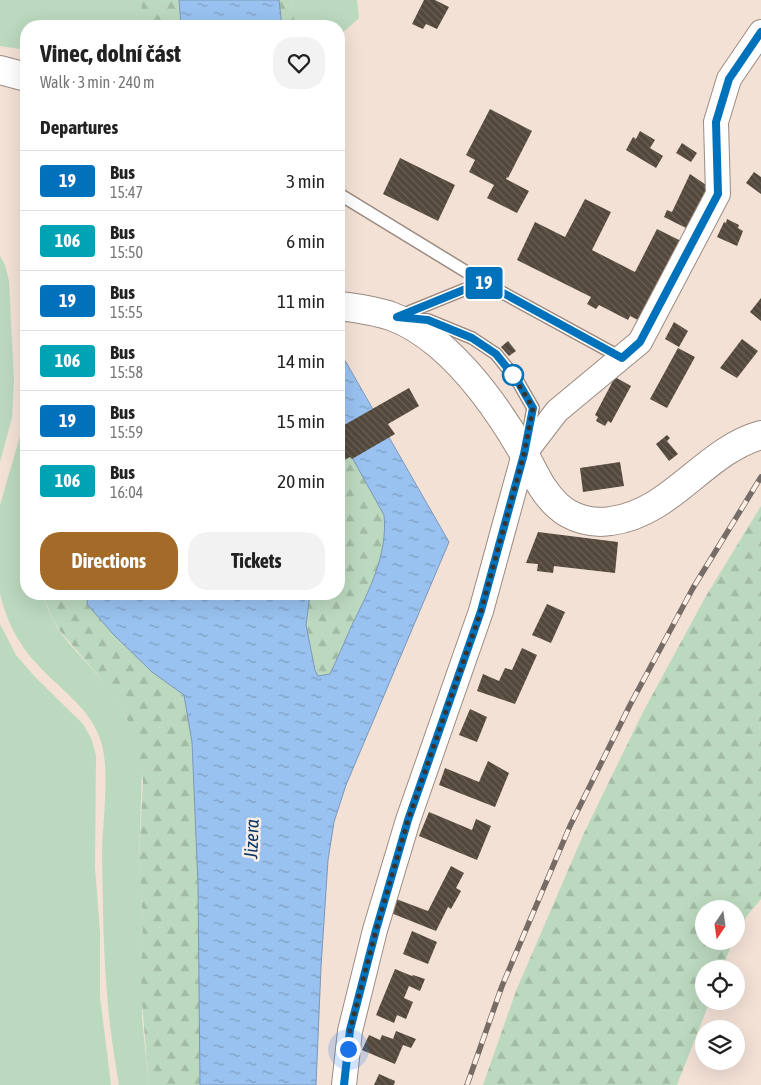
<!DOCTYPE html>
<meta charset="utf-8">
<style>
:root{--surface:#fff;--page:#f2f2f2;--text:#222;--muted:#767676;--line:#e0e0e0;--accent:#a36a28}
body{margin:0;font-family:"Asap Condensed",sans-serif;background:var(--page);color:var(--text);height:100vh;display:flex;flex-direction:column;font-size:19px;white-space:nowrap}
*{box-sizing:border-box;margin:0}
p{font-size:16px;color:var(--muted)}
.icon{flex:none;width:28px;height:28px;fill:none;stroke:currentColor;stroke-width:2;stroke-linecap:round;stroke-linejoin:round}
.map{position:relative;flex:1;overflow:hidden}
.side{position:absolute;left:20px;top:20px;width:325px;height:580px;display:flex;flex-direction:column;background:var(--surface);border-radius:20px;box-shadow:0 5px 20px #0002}
.side>*{flex:none}
.badge{padding:0 10px;border-radius:4px;font-size:18px;line-height:32px}
.needle{width:32px;rotate:193deg}
.tools{position:absolute;left:695px;top:900px;display:grid;gap:10px}
.tools a{display:grid;place-items:center;width:50px;height:50px;border-radius:50%;background:var(--surface);box-shadow:0 5px 20px #0002;font-size:25px}
.you{position:absolute;width:25px;height:25px;margin:-12px;border:4px solid #fff;border-radius:50%;background:#1a73e8;box-shadow:0 0 0 8px #1a73e833}
.map>.badge{position:absolute;translate:-50% -50%;box-shadow:0 0 0 2px #fff}
h2{padding:0 20px;font-size:19px;line-height:45px}
.round{display:grid;place-items:center;flex:none;width:52px;height:52px;border-radius:20px;background:var(--page)}
.head{display:flex;align-items:center;justify-content:space-between;height:85px;padding:0 20px}
h1{font-size:24px;font-weight:700;line-height:38px}
.primary-button{display:flex;gap:10px;margin-top:auto;padding:10px 20px}
.primary-button a{flex:1;height:58px;border-radius:20px;background:var(--accent);color:#fff;font-size:20px;font-weight:700;line-height:58px;text-align:center}
.primary-button a+a{background:var(--page);color:var(--text)}
ul{padding:0;list-style:none}
li{display:flex;align-items:center;gap:15px;height:60px;padding:0 20px;border-top:1px solid var(--line)}
li div{flex:1}
li b{display:block;font-size:19px}
li em{font-style:normal}
li .badge{min-width:55px;font-weight:700;text-align:center}
.map>svg:first-child{display:block}
</style>
<div class="map">
<svg width="761" height="1085" viewBox="0 0 761 1085">
<defs>
<pattern id="forest-firs" width="22" height="20" patternUnits="userSpaceOnUse" patternTransform="scale(1.25)"><rect width="22" height="20" fill="#bbd9be"/><path d="M5 1l3.5 6h-7zM16 11l3.5 6h-7z" fill="#a2bba4"/></pattern>
<pattern id="water-ripples" width="26" height="14" patternUnits="userSpaceOnUse" patternTransform="scale(1.25)"><rect width="26" height="14" fill="#99c2f0"/><path d="M2 4q2-2 4 0t4 0M15 11q2-2 4 0t4 0" fill="none" stroke="#7e9ec3"/></pattern>
<pattern id="building-back-hatch" width="6" height="6" patternUnits="userSpaceOnUse" patternTransform="scale(1.25)"><rect width="6" height="6" fill="#53483b"/><path d="M-1 5l2 2M0 0l6 6M5-1l2 2" fill="none" stroke="#6a6056"/></pattern>
</defs>
<rect width="100%" height="100%" fill="#f3e1d6"/>
<g fill="#bbd9be">
<polygon points="0,0 141,0 142,17 140,26 26,26 26,50 0,46"/>
<polygon points="292,0 357,0 359,18 339,36 339,26 295,26"/>
<polygon points="0,256 5,265 9,281 14,381 12,418 0,462"/>
<path d="M 26,397 L 26,594 L 42,594 C 47,607 52,620 60,632 C 79,657 103,677 119,704 C 131,723 138,748 142,770 L 139,860 L 143,920 L 142,1018 L 149,1085 L 119,1085 C 113,1050 108,1015 106,980 C 103,939 103,898 102,858 C 102,824 110,776 102,745 C 93,709 59,689 36,663 C 19,645 5,618 0,593 L 0,505 L 20,436 Z"/>
<polygon points="0,624 16,655 35,677 83,724 91,738 96,755 95,867 100,932 100,997 111,1085 0,1085"/>
</g>
<g fill="url(#forest-firs)">
<polygon points="141,0 179,0 181,26 140,26 142,17"/>
<polygon points="279,0 292,0 295,26 282,26"/>
<path d="M 339,434 L 384,515 C 388,554 369,591 352,625 C 345,641 337,657 330,674 L 318,676 L 315,670 L 306,625 L 310,594 L 339,594 Z"/>
<polygon points="761,506 761,899 746,917 736,936 736,909 704,909 704,941 733,941 722,969 704,969 704,1001 710,1001 677,1085 483,1085 516,991 584,833 643,712 706,596"/>
<polygon points="42,594 88,594 87,604 152,672 184,695 192,742 198,884 200,1085 149,1085 141,991 143,920 139,860 143,781 139,756 126,716 118,703 98,675 60,631 53,620"/>
</g>
<g fill="url(#water-ripples)" stroke="#7c97b6">
<polygon points="179,0 279,0 282,26 181,26"/>
<path d="M 339,350 L 449,542 L 346,785 L 334,822 L 328,860 L 321,967 L 316,1085 L 200,1085 L 198,884 L 192,742 L 184,695 L 152,672 L 113,634 L 87,604 L 88,594 L 310,594 L 306,625 L 315,670 L 318,676 L 330,674 C 338,657 345,641 352,625 C 369,591 388,554 384,515 L 339,434 Z"/>
</g>
<g fill="url(#building-back-hatch)">
<polygon points="424,0 435,0 449,7 437,29 426,24 423,29 412,24"/>
<polygon points="490,109 532,131 508,178 507,177 506,179 529,191 517,213 487,198 494,185 469,172 475,160 466,155"/>
<polygon points="640,131 655,140 650,148 663,156 656,168 626,150 633,137 636,139"/>
<polygon points="682,143 697,153 691,162 676,153"/>
<polygon points="400,158 455,185 438,221 383,194"/>
<polygon points="754,172 761,177 761,194 746,183"/>
<polygon points="690,174 709,187 688,229 664,217 667,210 672,212"/>
<polygon points="585,199 611,212 592,250 635,272 657,229 683,242 644,323 630,316 628,320 599,305 596,309 587,304 591,297 517,260 535,222 565,237"/>
<polygon points="727,219 739,225 738,228 743,231 737,246 717,237 724,222 726,223"/>
<polygon points="761,298 761,321 750,312"/>
<polygon points="674,322 688,331 679,347 665,339"/>
<polygon points="742,339 758,351 737,378 720,368"/>
<polygon points="508,341 516,351 509,356 501,347"/>
<polygon points="678,348 695,357 667,408 650,399"/>
<polygon points="615,377 631,386 611,423 608,421 605,426 596,421 598,417 595,415"/>
<polygon points="409,388 419,406 388,424 395,434 352,459 350,457 339,463 339,428"/>
<polygon points="667,435 670,438 667,441 678,454 669,461 656,444"/>
<polygon points="620,462 624,486 583,492 580,468"/>
<polygon points="538,532 618,542 615,573 554,566 553,573 537,571 538,564 526,563"/>
<polygon points="547,604 565,612 551,643 532,635"/>
<polygon points="522,648 537,655 515,704 477,691 483,674 499,681 505,668 512,670"/>
<polygon points="470,709 487,717 477,742 459,735"/>
<polygon points="488,761 509,773 495,807 439,785 445,768 479,782"/>
<polygon points="429,812 472,830 476,819 491,826 477,860 419,836"/>
<polygon points="451,866 464,873 456,888 461,891 451,909 448,907 436,931 391,913 396,899 428,911"/>
<polygon points="412,931 437,942 428,964 403,954"/>
<polygon points="395,969 412,976 413,975 425,979 420,991 409,986 404,998 413,1002 406,1019 397,1015 394,1023 376,1015"/>
<polygon points="396,1031 416,1039 411,1048 403,1045 395,1064 362,1050 369,1035 380,1040 382,1035 393,1039"/>
<polygon points="379,1074 395,1081 394,1085 374,1085"/>
</g>
<g fill="none" stroke-linecap="round" stroke-linejoin="round">
<g stroke="#9b8b81" stroke-width="14">
<g id="lane">
<polyline points="339,194 483,282"/>
<polyline points="399,316 483,282 622,358"/>
<polyline points="414,319 428,320 472,338 496,354 517,380 533,408 527,443"/>
</g>
</g>
<g stroke="#9b8b81" stroke-width="26">
<polyline id="street" points="344,1085 350,1031 375,930 408,820 481,611 524,454 557,411 640,342 718,194 716,122 729,79 761,32"/>
</g>
<g stroke="#9b8b81" stroke-width="30">
<g id="secondary">
<polyline points="0,70 26,77"/>
<path d="M 339,306 C 382,311 404,316 439,345 C 473,374 501,414 523,452 C 534,471 541,491 558,506 C 572,519 593,524 611,521 C 672,513 704,451 761,435"/>
</g>
</g>
<use href="#lane" stroke="#fff" stroke-width="11"/>
<use href="#street" stroke="#fff" stroke-width="24"/>
<use href="#secondary" stroke="#fff" stroke-width="28"/>
<g stroke="#766c65" stroke-width="5.5">
<polyline id="rail" points="467,1085 502,986 570,826 630,705 693,588 761,477"/>
</g>
<use href="#rail" stroke="#fdefe6" stroke-width="4" stroke-dasharray="11" stroke-linecap="butt"/>
</g>
<g fill="none" stroke-linecap="round" stroke-linejoin="round">
<g stroke="#fff" stroke-width="11">
<polyline id="line" points="344,1085 350,1030 376,930 408,820 481,611 524,454 533,408 517,380 496,354 472,338 428,320 397,317 483,282 622,358 640,342 718,194 716,122 729,79 761,32"/>
</g>
<use href="#line" stroke="#0072bc" stroke-width="8"/>
<polyline stroke="#3a342f" stroke-width="5" stroke-dasharray="0 9" points="348,1049 350,1030 376,930 408,820 481,611 524,454 533,408 513,375"/>
</g>
<circle fill="#fff" stroke="#0072bc" stroke-width="2.5" cx="513" cy="375" r="10"/>
<g text-anchor="middle" stroke-width="5" stroke-linejoin="round" paint-order="stroke">
<g font-size="19" font-style="italic" fill="#0d3963" stroke="#fdefe6">
<text transform="translate(251 839) rotate(-88)" y="7">Jizera</text>
</g>
</g>
</svg>
<div class="tools">
<a><svg class="needle" viewBox="-14 -14 28 28"><path d="M0-13l5 13h-10z" fill="#e53935"/><path d="M0 13l5-13h-10z" fill="#767676"/></svg></a>
<a><svg class="icon" aria-label="locate" viewBox="0 0 24 24"><circle cx="12" cy="12" r="6"/><path d="M12 2v4M12 18v4M2 12h4M18 12h4"/></svg></a>
<a><svg class="icon" aria-label="layers" viewBox="0 0 24 24"><path d="M12 4l9 5-9 5-9-5zM3 14l9 5 9-5"/></svg></a>
</div>
<div class="you" style="left:348px;top:1049px"></div>
<b class="badge" style="left:484px;top:283px;background:#0072bc;color:#fff">19</b>
<section class="side">
<div class="head"><div><h1>Vinec, dolní část</h1><p>Walk · 3 min · 240 m</p></div><a class="round"><svg class="icon" aria-label="heart" viewBox="0 0 24 24"><path d="M12 20l-8-8c-3-5 5-10 8-4 3-6 11-1 8 4z"/></svg></a></div>
<h2>Departures</h2>
<ul>
<li><span class="badge" style="background:#0072bc;color:#fff">19</span><div><b>Bus</b><p>15:47</p></div><em>3 min</em></li>
<li><span class="badge" style="background:#00a3b4;color:#fff">106</span><div><b>Bus</b><p>15:50</p></div><em>6 min</em></li>
<li><span class="badge" style="background:#0072bc;color:#fff">19</span><div><b>Bus</b><p>15:55</p></div><em>11 min</em></li>
<li><span class="badge" style="background:#00a3b4;color:#fff">106</span><div><b>Bus</b><p>15:58</p></div><em>14 min</em></li>
<li><span class="badge" style="background:#0072bc;color:#fff">19</span><div><b>Bus</b><p>15:59</p></div><em>15 min</em></li>
<li><span class="badge" style="background:#00a3b4;color:#fff">106</span><div><b>Bus</b><p>16:04</p></div><em>20 min</em></li>
</ul>
<div class="primary-button"><a>Directions</a><a>Tickets</a></div>
</section>
</div>
